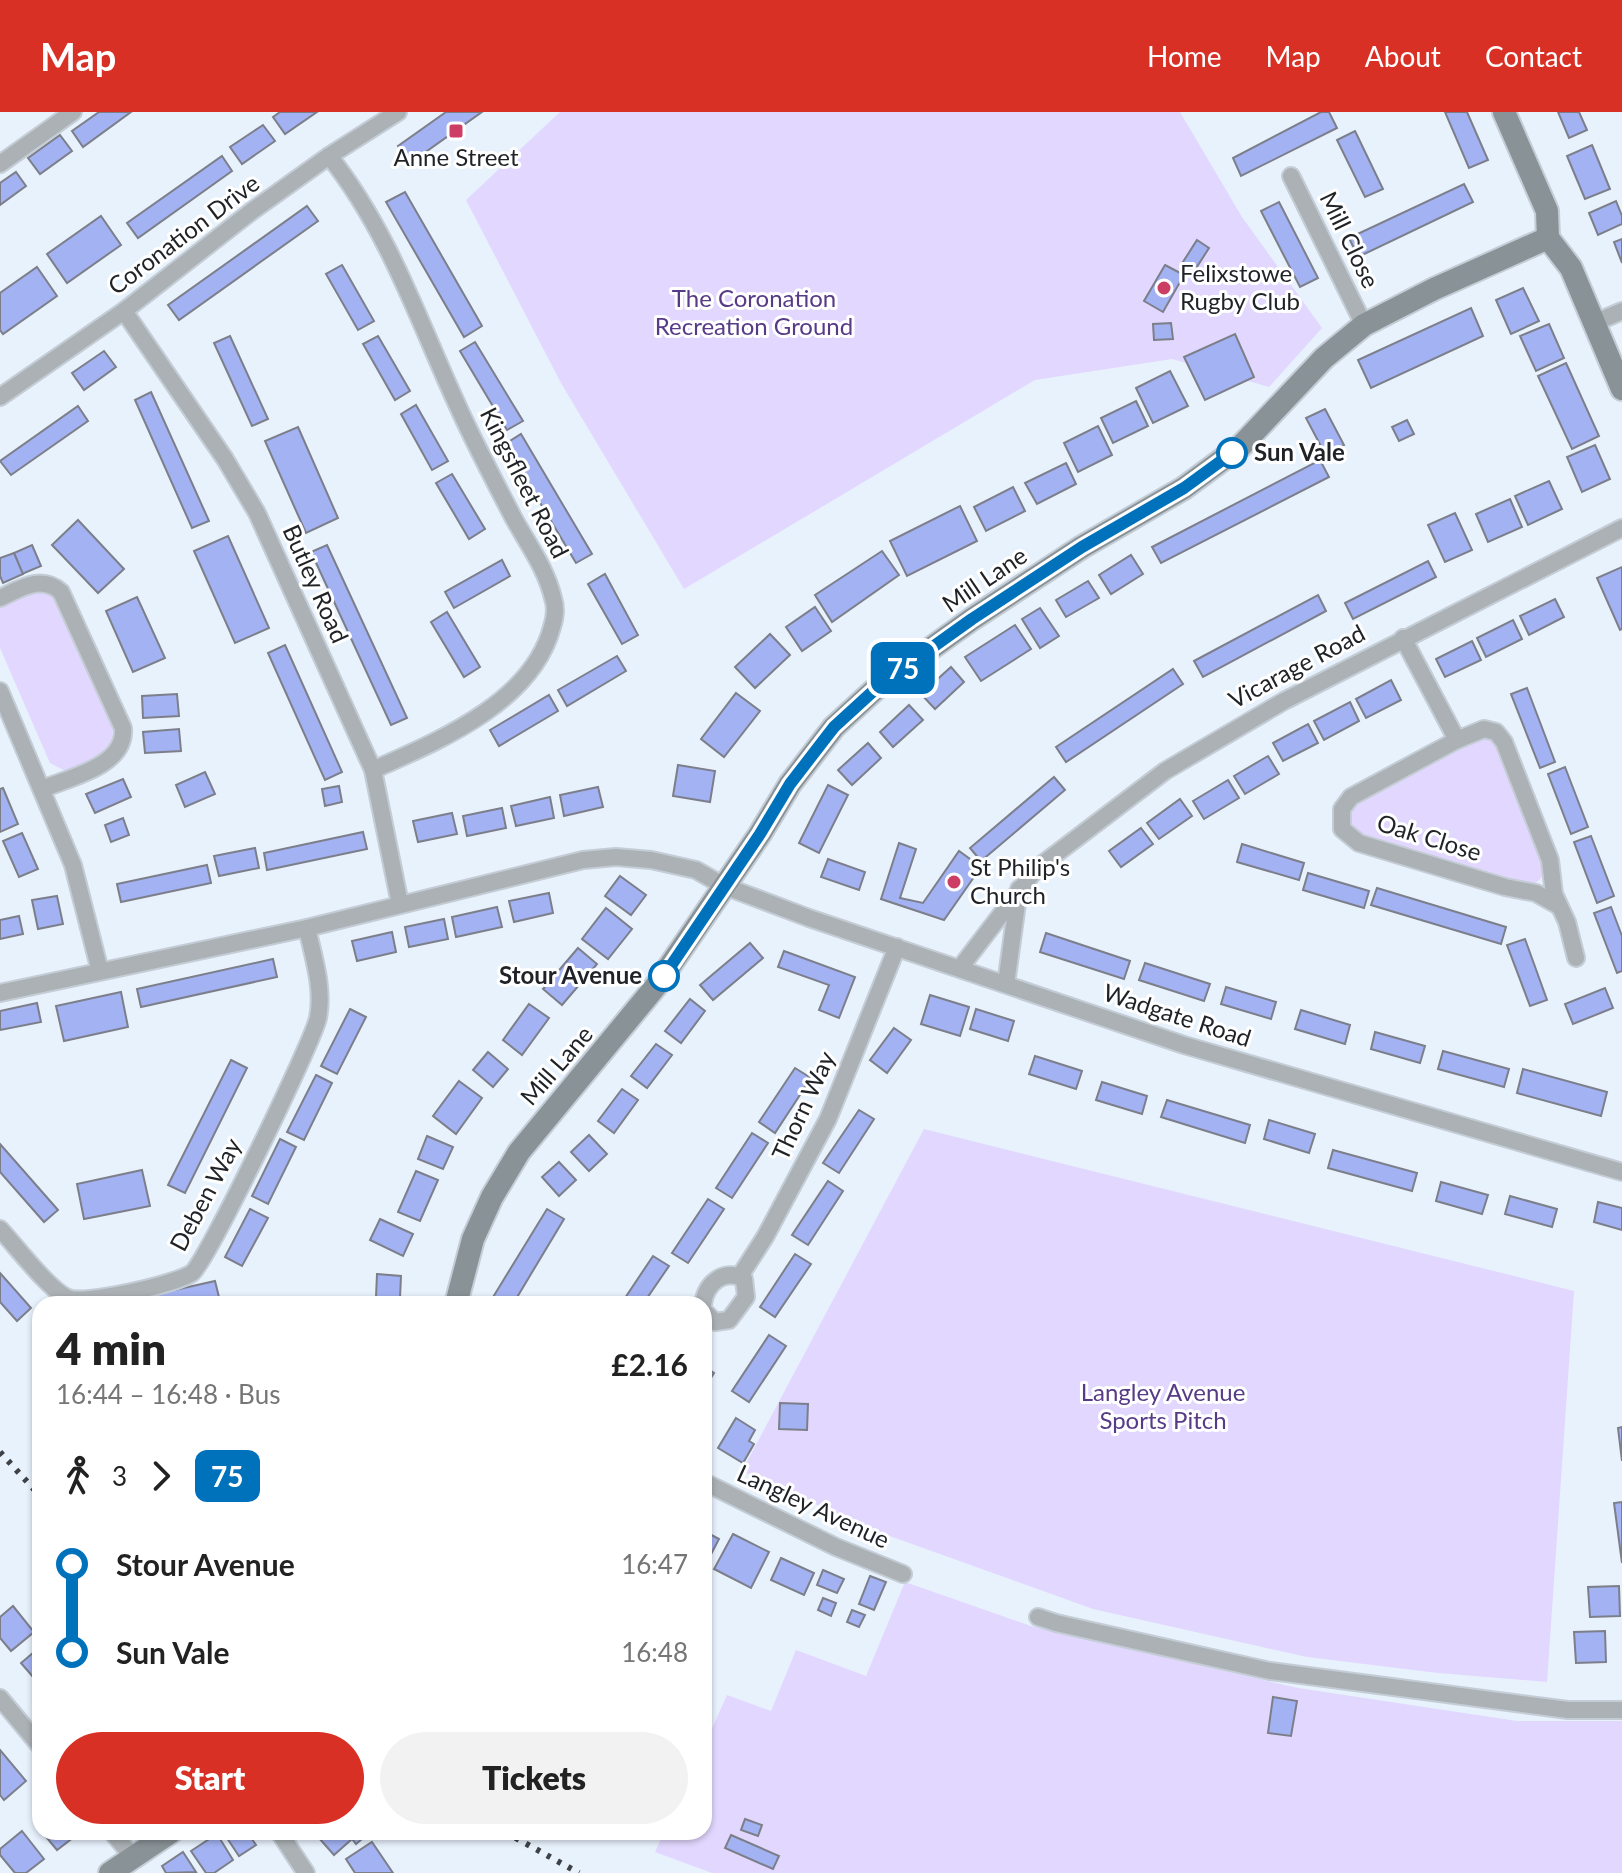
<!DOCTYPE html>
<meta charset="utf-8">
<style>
:root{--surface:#fff;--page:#f2f2f2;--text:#222;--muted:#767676;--accent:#d93025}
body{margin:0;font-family:Lato,sans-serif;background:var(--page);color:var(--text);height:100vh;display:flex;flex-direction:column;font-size:30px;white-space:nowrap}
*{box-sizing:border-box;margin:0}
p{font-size:26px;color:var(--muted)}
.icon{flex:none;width:44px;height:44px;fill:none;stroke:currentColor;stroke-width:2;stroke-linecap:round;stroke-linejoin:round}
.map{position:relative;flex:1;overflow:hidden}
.sheet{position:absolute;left:32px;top:1184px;width:680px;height:544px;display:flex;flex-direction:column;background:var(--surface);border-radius:24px;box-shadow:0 2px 6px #0004}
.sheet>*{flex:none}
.badge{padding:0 16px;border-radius:12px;font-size:28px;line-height:52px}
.map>.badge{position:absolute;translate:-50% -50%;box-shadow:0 0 0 4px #fff}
.legs{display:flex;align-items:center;gap:12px;height:88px;padding:0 24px;font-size:26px}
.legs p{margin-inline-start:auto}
.head{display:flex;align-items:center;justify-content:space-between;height:136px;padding:0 24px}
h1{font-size:44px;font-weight:800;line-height:60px}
.button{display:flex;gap:16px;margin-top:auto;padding:16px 24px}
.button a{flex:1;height:92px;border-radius:48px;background:var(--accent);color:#fff;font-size:32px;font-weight:800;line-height:92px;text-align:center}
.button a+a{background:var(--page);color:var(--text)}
ul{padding:0 24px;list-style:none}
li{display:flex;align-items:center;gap:28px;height:88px;font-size:30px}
li i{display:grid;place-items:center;width:12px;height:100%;margin:0 10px;background:currentColor}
li i::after{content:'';width:20px;height:20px;margin:-10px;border:6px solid;border-radius:50%;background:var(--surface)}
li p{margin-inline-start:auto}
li:first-child i{background:linear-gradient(#0000 50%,currentColor 0)}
li:last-child i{background:linear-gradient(currentColor 50%,#0000 0)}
header{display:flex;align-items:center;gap:48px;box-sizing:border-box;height:112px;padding:0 40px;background:var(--accent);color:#fff}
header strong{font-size:38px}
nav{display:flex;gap:44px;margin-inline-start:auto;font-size:28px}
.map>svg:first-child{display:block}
</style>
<header>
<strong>Map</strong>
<nav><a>Home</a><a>Map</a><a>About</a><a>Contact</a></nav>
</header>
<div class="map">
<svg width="1622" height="1761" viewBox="0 0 1622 1761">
<rect width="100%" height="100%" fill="#e8f2fd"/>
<g fill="#e2d7fe">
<polygon points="560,0 1180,0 1242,105 1322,216 1269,275 1172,247 1035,268 684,477 561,271 466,88"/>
<path d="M 37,478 L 59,487 L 113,611 C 115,644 91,647 65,659 L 50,651 L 0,536 L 0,493 Z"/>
<path d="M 1487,623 L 1496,628 L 1544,753 C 1544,771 1533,774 1518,773 L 1361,726 L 1348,715 L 1347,698 L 1355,689 L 1476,624 Z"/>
<polygon points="924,1017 1574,1179 1547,1570 1438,1561 1307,1545 1093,1497 873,1418 742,1359"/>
<polygon points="905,1470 1031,1514 1298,1576 1517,1609 1622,1609 1622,1761 712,1761 655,1740 664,1720 704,1720 704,1634 727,1583 771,1599 796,1538 866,1564"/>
</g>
<g fill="#a3b2f2" stroke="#7c7f8a" stroke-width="2">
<polygon points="99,0 131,0 83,35 72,19"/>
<polygon points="280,0 317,0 285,22 273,5"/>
<polygon points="446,0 482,0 410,51 398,34"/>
<polygon points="1321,0 1329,0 1337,16 1241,64 1233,46"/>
<polygon points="1445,0 1467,0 1488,48 1469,56"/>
<polygon points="1558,0 1579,0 1587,18 1569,26"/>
<polygon points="263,13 275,29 242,52 230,35"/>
<polygon points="1355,19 1383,77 1365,85 1337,28"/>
<polygon points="60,23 72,39 40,62 28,46"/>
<polygon points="1592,33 1610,77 1585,87 1567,44"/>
<polygon points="222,44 232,59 138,126 127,111"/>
<polygon points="16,60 26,74 0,93 0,71"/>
<polygon points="1464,72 1473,90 1358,145 1349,126"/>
<polygon points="405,80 482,214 464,225 386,90"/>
<polygon points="1616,89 1622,104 1622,112 1598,123 1589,101"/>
<polygon points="1279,90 1318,166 1300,175 1261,99"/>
<polygon points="307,94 318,109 179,208 168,193"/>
<polygon points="101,104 121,133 67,171 47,142"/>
<polygon points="1622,127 1622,151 1614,130"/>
<polygon points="1197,128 1209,136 1193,161 1181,153"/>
<polygon points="342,153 374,209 358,218 326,162"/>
<polygon points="1165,153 1184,163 1163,200 1144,189"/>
<polygon points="37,155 57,184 3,222 0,218 0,181"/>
<polygon points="1523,176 1539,209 1511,222 1496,188"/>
<polygon points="1471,196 1483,224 1371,276 1358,248"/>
<polygon points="1171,211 1173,227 1154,228 1153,212"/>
<polygon points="1549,212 1564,246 1536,259 1520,224"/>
<polygon points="1235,222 1254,265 1205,288 1184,245"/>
<polygon points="230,224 268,307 252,314 214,231"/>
<polygon points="378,224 410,279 395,288 363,232"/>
<polygon points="475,230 523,309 507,318 460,239"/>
<polygon points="104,239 116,255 84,278 72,261"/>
<polygon points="1566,251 1599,324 1572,337 1538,264"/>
<polygon points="1170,259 1188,294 1153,311 1136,276"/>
<polygon points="151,280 209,409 192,416 135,288"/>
<polygon points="1136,289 1148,314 1113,331 1101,306"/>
<polygon points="416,293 448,349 432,358 401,302"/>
<polygon points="78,294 88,309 11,363 0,349"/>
<polygon points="1325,297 1344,333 1325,342 1306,306"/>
<polygon points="1407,308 1414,322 1399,329 1392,315"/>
<polygon points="1098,314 1112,343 1078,360 1064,331"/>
<polygon points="298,315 338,406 306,421 265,329"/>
<polygon points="521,322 592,442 576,451 505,332"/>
<polygon points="1595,333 1610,367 1582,380 1567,345"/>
<polygon points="1320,348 1329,365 1161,451 1152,435"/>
<polygon points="1066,351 1076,372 1037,392 1025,371"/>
<polygon points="452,362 485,417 469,427 436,371"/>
<polygon points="1549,369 1562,397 1528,413 1515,384"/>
<polygon points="1013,375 1025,399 986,419 974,395"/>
<polygon points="1510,387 1522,415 1488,430 1476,402"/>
<polygon points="960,394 977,429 907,464 890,429"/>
<polygon points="1455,401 1472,438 1445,450 1428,413"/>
<polygon points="78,408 124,457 98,481 52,433"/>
<polygon points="228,424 269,516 235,531 194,439"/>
<polygon points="32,433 41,454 22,462 14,441"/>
<polygon points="327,433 407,606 391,613 311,440"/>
<polygon points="882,439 899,463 832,510 815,483"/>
<polygon points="14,441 23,462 3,471 0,464 0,446"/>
<polygon points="1131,443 1143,462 1111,482 1099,463"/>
<polygon points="502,448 510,464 454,496 445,480"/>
<polygon points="1428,449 1436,465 1353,507 1345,491"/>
<polygon points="1622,455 1622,517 1620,518 1597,466"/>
<polygon points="605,462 638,523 622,532 588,472"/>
<polygon points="1088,469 1099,486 1066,505 1056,488"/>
<polygon points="1318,483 1326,499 1203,565 1194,549"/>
<polygon points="137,485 165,546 133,560 106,499"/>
<polygon points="1555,487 1564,505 1529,523 1520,504"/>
<polygon points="815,495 831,519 802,539 786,515"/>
<polygon points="1040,496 1059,524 1040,536 1022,507"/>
<polygon points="447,500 480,555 464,565 431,510"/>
<polygon points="1513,508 1522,527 1486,545 1477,526"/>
<polygon points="1015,513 1031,537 981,569 965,545"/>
<polygon points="770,522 790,543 755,576 735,555"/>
<polygon points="1472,529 1481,548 1445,565 1436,547"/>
<polygon points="285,533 342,660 325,668 268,541"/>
<polygon points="617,544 626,559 567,594 558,578"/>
<polygon points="951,555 964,570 935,597 921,582"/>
<polygon points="1173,557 1183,572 1066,650 1056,635"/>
<polygon points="1391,568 1401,588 1366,606 1356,587"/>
<polygon points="1527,576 1555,650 1540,656 1511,582"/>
<polygon points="736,581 760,599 724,645 701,627"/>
<polygon points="177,582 179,604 143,606 142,584"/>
<polygon points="549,583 558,599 499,634 490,618"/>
<polygon points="1350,590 1359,609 1324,628 1314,609"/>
<polygon points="909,593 923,608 893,635 880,620"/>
<polygon points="1308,612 1318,631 1283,649 1273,631"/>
<polygon points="179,617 181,639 145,641 143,620"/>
<polygon points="868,631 881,646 852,673 838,658"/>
<polygon points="1268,644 1279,662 1245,682 1234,664"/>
<polygon points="678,653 715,659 710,690 673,684"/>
<polygon points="1565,655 1588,715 1571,722 1548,662"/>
<polygon points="205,660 215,682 185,695 176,673"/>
<polygon points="1054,665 1065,678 981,749 970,736"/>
<polygon points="123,667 131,685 95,701 86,682"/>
<polygon points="1228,668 1239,686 1204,707 1193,689"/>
<polygon points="828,673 848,683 819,741 799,731"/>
<polygon points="339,674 342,690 325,694 322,677"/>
<polygon points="598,675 603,695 564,704 560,683"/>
<polygon points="3,676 18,712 0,720 0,677"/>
<polygon points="550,685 554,706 516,714 511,694"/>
<polygon points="1180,687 1192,704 1159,727 1147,711"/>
<polygon points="502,696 506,716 467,724 463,704"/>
<polygon points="452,701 457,722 418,730 413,709"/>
<polygon points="123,706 129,723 111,730 105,713"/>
<polygon points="1141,716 1153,732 1121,755 1109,739"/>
<polygon points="363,720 367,737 267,758 264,741"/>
<polygon points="22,721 38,757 19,765 3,729"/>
<polygon points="1591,724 1614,784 1597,791 1574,730"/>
<polygon points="899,731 916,737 900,786 923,791 959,739 981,755 944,808 881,787"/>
<polygon points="1242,732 1304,751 1299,768 1237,750"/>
<polygon points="255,736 259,756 219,764 214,744"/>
<polygon points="828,747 865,760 859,778 821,765"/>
<polygon points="207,753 211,771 121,790 117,772"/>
<polygon points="1308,761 1369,779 1364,796 1303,778"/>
<polygon points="620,764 646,783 631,803 605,784"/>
<polygon points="1377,776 1506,815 1501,832 1371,793"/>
<polygon points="549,781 553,801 514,810 509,789"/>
<polygon points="57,784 63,812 38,817 32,788"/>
<polygon points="497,795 502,815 456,825 452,805"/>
<polygon points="1611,795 1622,824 1622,859 1617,861 1594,801"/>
<polygon points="606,796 632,817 608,847 582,827"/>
<polygon points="19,804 23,822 0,827 0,808"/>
<polygon points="444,807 448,827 409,835 405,815"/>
<polygon points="392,820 396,840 357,849 352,829"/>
<polygon points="1046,821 1130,849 1124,867 1040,840"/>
<polygon points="1525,827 1547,888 1530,894 1507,833"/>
<polygon points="750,831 763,846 713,888 700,873"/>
<polygon points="578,836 597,852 562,893 543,877"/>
<polygon points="784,839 855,865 839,906 819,898 829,873 778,855"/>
<polygon points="273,847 277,865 141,895 137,877"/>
<polygon points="1145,851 1210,872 1204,889 1139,868"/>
<polygon points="1226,875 1276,890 1271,907 1221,892"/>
<polygon points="1605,876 1613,896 1573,912 1565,892"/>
<polygon points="121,880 128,915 64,929 56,894"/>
<polygon points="930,883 969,895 960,924 921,912"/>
<polygon points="690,887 705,899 681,931 665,919"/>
<polygon points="37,891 41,910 0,918 0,899"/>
<polygon points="529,892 549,906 522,943 503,928"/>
<polygon points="350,897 366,905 337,962 321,954"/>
<polygon points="976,897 1014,909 1008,929 970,917"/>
<polygon points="1301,898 1350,913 1345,932 1295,917"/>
<polygon points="894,916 911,928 887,961 870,948"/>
<polygon points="1375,920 1425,934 1420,951 1371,937"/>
<polygon points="656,932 672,943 647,976 631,964"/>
<polygon points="1443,939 1509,957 1504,975 1438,957"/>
<polygon points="488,940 508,957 493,975 473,958"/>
<polygon points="1035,944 1082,959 1076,977 1029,962"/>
<polygon points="231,948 247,956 185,1081 168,1073"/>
<polygon points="795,956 811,966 775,1021 759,1010"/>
<polygon points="1523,957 1607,980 1601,1004 1517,981"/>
<polygon points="316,963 332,971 304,1028 287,1020"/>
<polygon points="459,969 482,986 456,1022 433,1004"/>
<polygon points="1102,970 1147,984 1142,1002 1096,988"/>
<polygon points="622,977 638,988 614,1021 598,1009"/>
<polygon points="1167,988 1250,1013 1245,1031 1161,1005"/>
<polygon points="859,998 874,1007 839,1061 823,1051"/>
<polygon points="1269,1008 1315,1022 1309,1041 1264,1027"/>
<polygon points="752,1021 768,1031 732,1086 716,1076"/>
<polygon points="589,1023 607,1042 589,1059 571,1040"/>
<polygon points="427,1024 453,1035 443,1057 418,1047"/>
<polygon points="280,1027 296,1035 268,1092 252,1084"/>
<polygon points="0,1032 58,1098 44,1110 0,1060"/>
<polygon points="1333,1038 1417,1061 1412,1079 1328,1056"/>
<polygon points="559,1050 576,1068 559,1084 542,1065"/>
<polygon points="142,1058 150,1094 84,1107 77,1072"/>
<polygon points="416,1059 438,1068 420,1109 398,1100"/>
<polygon points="828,1069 843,1079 808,1133 792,1123"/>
<polygon points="1441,1070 1488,1083 1482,1102 1436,1089"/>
<polygon points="1510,1084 1557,1097 1552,1115 1505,1102"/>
<polygon points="708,1087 724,1097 688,1151 672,1141"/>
<polygon points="1598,1090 1622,1096 1622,1118 1594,1110"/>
<polygon points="250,1097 268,1106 242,1154 225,1145"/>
<polygon points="547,1097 564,1107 513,1192 492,1192 490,1190"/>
<polygon points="380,1107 413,1122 403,1144 370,1128"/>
<polygon points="795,1142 811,1152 775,1205 760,1195"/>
<polygon points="653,1144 669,1154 643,1192 621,1192"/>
<polygon points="0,1161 31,1196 17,1209 0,1190"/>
<polygon points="377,1162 401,1164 400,1186 376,1185"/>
<polygon points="215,1169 219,1185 188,1192 112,1192"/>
<polygon points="769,1223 786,1234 749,1290 732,1279"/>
<polygon points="704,1254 714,1261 704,1277"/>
<polygon points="780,1291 808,1292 807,1318 779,1317"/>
<polygon points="736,1306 755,1318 749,1329 754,1332 743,1351 718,1336"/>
<polygon points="1622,1315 1622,1349 1618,1316"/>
<polygon points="1622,1390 1622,1451 1614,1391"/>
<polygon points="704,1419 719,1427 707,1450 704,1449"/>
<polygon points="733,1422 769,1440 751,1476 714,1457"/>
<polygon points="781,1446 814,1461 804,1483 771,1468"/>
<polygon points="823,1458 844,1467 837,1481 817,1473"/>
<polygon points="870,1464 886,1470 874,1498 859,1492"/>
<polygon points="1619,1474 1620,1504 1590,1505 1588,1475"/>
<polygon points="823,1486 836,1491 831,1504 818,1498"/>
<polygon points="13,1494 34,1520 11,1539 0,1526 0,1505"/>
<polygon points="852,1498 865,1503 859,1515 847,1510"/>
<polygon points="1605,1519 1606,1550 1576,1551 1574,1520"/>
<polygon points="40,1535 40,1573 21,1551"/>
<polygon points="1273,1585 1297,1589 1291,1624 1268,1621"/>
<polygon points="0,1638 26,1669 4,1688 0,1683"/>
<polygon points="745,1707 762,1713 758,1724 741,1718"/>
<polygon points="22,1719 44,1747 26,1761 15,1761 0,1743 0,1737"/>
<polygon points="42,1720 76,1720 78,1722 57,1738"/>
<polygon points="223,1720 247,1720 256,1733 239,1744"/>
<polygon points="326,1720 354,1720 356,1723 360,1720 369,1721 356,1732 352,1727 334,1743 319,1726"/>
<polygon points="217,1722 233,1748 214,1761 206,1761 191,1739"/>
<polygon points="731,1723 779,1744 773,1757 725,1736"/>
<polygon points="372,1730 393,1761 355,1761 346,1747"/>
<polygon points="183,1740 196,1760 166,1761 162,1754"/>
</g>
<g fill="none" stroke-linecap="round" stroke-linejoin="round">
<g stroke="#c4cdd6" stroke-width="20">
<g id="street">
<path d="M 329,44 C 394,125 424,226 469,318 C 483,347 498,376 513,405 C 527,431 546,456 553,486 C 556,495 555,506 552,515 C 532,591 438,629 373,658"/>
<polyline points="0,52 73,0"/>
<polyline points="1291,64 1364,213"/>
<polyline points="124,199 225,347 257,401 373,658 400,792"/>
<polyline points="1594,211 1622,199"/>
<polyline points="0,285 124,199 252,99 329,44 398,0"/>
<path d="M 0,486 C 20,477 41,462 61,480 L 123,616 C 126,654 71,665 42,677"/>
<polyline points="1403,526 1457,628 1484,617 1496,620 1504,630 1550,748 1554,782 1567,810 1576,846"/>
<polyline points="0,579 73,753 100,859"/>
<polyline points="1457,628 1351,685 1342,697 1342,717 1359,731 1505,775 1536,781 1559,794"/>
<polyline points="960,856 1036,757 1165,659 1284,589 1622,416"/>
<polyline points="1006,872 1019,777"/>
<polyline points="0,881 307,816 583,748 616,745 651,748 696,758 724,774 809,806 1184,933 1622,1060"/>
<path d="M 0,1117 C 16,1134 49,1178 68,1186 C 85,1193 176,1172 192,1161 C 205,1153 313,930 318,906 C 324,876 313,844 307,816"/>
<polyline points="740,1164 765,1125 828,1007 897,835"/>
<path d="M 703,1192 C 706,1171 724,1156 744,1167 L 746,1185 L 729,1208 L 715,1210 L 704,1199"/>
<polyline points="704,1370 836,1435 903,1462"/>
<polyline points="1038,1505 1056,1511 1270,1559 1568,1598 1622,1598"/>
<polyline points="0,1586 40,1634"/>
<polyline points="112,1720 133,1745"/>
<polyline points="279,1720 306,1761"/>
</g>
</g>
<g stroke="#c4cdd6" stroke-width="26">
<g id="secondary">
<polyline points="1504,0 1547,99 1548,126 1571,156 1622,277"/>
<polyline points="456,1192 473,1127 492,1085 519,1040 656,874 760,722 790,672 834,615 881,572 972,507 1082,435 1184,376 1241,334 1324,246 1364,213 1434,177 1548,126"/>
<polyline points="110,1761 171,1720"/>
</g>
</g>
<use href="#street" stroke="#abb1b4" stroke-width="16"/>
<use href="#secondary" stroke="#899296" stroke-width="22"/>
<g stroke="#3e4247" stroke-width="6" stroke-dasharray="4 8" stroke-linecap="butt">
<polyline points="0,1340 40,1384"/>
<polyline points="505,1720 579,1761"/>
</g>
</g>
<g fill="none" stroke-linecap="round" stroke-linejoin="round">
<g stroke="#fff" stroke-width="18">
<polyline id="line-1" points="664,864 760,722 790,672 834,615 881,572 972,507 1082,435 1184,376 1232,341"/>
</g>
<use href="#line-1" stroke="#0072bc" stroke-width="12"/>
</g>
<g fill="#cd3e65" stroke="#fff" stroke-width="3">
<rect x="448" y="11" width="16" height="16" rx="4"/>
<circle cx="1164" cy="176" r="8"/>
<circle cx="954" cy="770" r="8"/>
</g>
<g fill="#fff" stroke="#0072bc" stroke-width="4">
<circle cx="1232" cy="341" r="14"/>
<circle cx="664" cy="864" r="14"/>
</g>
<g text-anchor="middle" stroke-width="6" stroke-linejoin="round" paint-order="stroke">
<g font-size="24" fill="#1f2226" stroke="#fff" text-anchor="start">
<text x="456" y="54" text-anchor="middle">Anne Street</text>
<text x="1180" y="170">Felixstowe<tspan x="1180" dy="28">Rugby Club</tspan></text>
<text x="970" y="764">St Philip's<tspan x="970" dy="28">Church</tspan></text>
</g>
<g font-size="24" fill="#1f2226" stroke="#fff">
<text transform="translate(184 123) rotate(-37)" y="8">Coronation Drive</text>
<text transform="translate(1349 128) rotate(64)" y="8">Mill Close</text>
<text transform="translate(524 371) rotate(63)" y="8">Kingsfleet Road</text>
<text transform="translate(985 468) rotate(-34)" y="8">Mill Lane</text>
<text transform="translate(315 472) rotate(66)" y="8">Butley Road</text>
<text transform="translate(1297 555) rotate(-28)" y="8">Vicarage Road</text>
<text transform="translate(1429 726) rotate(17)" y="8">Oak Close</text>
<text transform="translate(1177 904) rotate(18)" y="8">Wadgate Road</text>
<text transform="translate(557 954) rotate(-49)" y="8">Mill Lane</text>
<text transform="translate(804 994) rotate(-65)" y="8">Thorn Way</text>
<text transform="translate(206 1083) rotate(-62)" y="8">Deben Way</text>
<text transform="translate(813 1395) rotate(25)" y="8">Langley Avenue</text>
</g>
<g font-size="24" fill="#573b87" stroke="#fff">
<text x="754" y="195">The Coronation<tspan x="754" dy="28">Recreation Ground</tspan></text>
<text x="1163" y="1289">Langley Avenue<tspan x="1163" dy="28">Sports Pitch</tspan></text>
</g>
<g font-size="24" font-weight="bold" fill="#1f2226" stroke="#fff" text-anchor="start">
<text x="1254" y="349">Sun Vale</text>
<text x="642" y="872" text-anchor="end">Stour Avenue</text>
</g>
</g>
</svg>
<b class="badge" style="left:903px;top:556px;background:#0072bc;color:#fff">75</b>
<section class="sheet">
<div class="head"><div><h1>4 min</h1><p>16:44 – 16:48 · Bus</p></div><b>£2.16</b></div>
<div class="legs"><svg class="icon" aria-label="walk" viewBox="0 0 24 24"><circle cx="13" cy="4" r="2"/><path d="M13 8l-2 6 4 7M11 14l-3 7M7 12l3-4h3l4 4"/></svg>3<svg class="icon" aria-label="forward" viewBox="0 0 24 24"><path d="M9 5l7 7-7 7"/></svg><b class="badge" style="background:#0072bc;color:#fff">75</b></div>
<ul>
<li><i style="color:#0072bc"></i><b>Stour Avenue</b><p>16:47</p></li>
<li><i style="color:#0072bc"></i><b>Sun Vale</b><p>16:48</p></li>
</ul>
<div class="button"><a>Start</a><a>Tickets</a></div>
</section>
</div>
